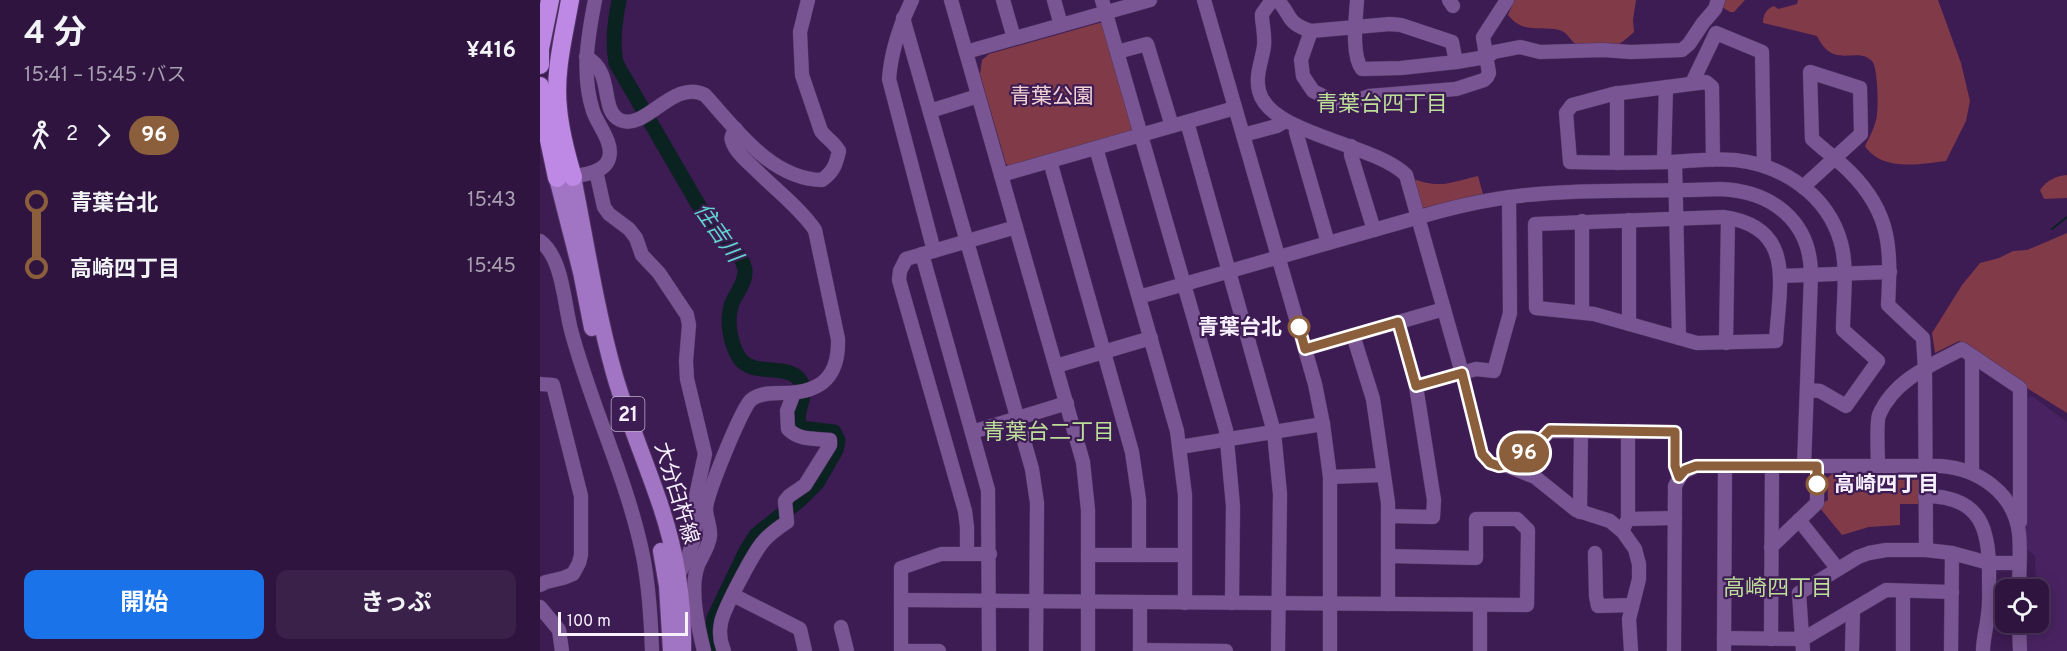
<!DOCTYPE html>
<html lang="ja">
<meta charset="utf-8">
<style>
:root{--surface:#2e143e;--page:#3a2149;--text:#f1f3f6;--muted:#a79eb0;--line:#493358;--accent:#1a73e8}
body{margin:0;font-family:Overpass,"Noto Sans JP",sans-serif;background:var(--page);color:var(--text);height:100vh;display:flex;flex-direction:column;font-size:22px;white-space:nowrap}
*{box-sizing:border-box;margin:0}
p{font-size:20px;color:var(--muted)}
.icon{flex:none;width:33px;height:33px;fill:none;stroke:currentColor;stroke-width:2;stroke-linecap:round;stroke-linejoin:round}
.map{position:relative;flex:1;overflow:hidden}
.sheet{display:flex;flex-direction:column;background:var(--surface);width:540px}
.sheet>*{flex:none}
.badge{padding:0 12px;border-radius:20px;font-size:21px;line-height:39px}
.controls{position:absolute;left:1455px;top:579px;display:grid;gap:12px}
.controls a{display:grid;place-items:center;width:54px;height:54px;border-radius:12px;background:var(--surface);box-shadow:0 3px 15px #0003,0 0 0 2px var(--line);font-size:30px}
.scale{position:absolute;left:18px;bottom:15px;width:130px;box-sizing:border-box;padding-left:6px;border:3px solid #f7f0fe;border-top:0;font-size:16px;line-height:21px;white-space:nowrap;color:#f7f0fe;-webkit-text-stroke:4px #3d1b53;paint-order:stroke}
.map>.badge{position:absolute;translate:-50% -50%;box-shadow:0 0 0 3px #fff}
.legs{display:flex;align-items:center;gap:9px;height:66px;padding:0 24px;font-size:20px}
.legs p{margin-inline-start:auto}
.summary{display:flex;align-items:center;justify-content:space-between;height:102px;padding:0 24px}
h1{font-size:33px;font-weight:700;line-height:45px}
.primary-button{display:flex;gap:12px;margin-top:auto;padding:12px 24px}
.primary-button a{flex:1;height:69px;border-radius:12px;background:var(--accent);color:#fff;font-size:24px;font-weight:700;line-height:69px;text-align:center}
.primary-button a+a{background:var(--page);color:var(--text)}
ul{padding:0 24px;list-style:none}
li{display:flex;align-items:center;gap:21px;height:66px;font-size:22px}
li i{display:grid;place-items:center;width:9px;height:100%;margin:0 8px;background:currentColor}
li i::after{content:'';width:15px;height:15px;margin:-8px;border:4px solid;border-radius:50%;background:var(--surface)}
li p{margin-inline-start:auto}
li:first-child i{background:linear-gradient(#0000 50%,currentColor 0)}
li:last-child i{background:linear-gradient(currentColor 50%,#0000 0)}
main{display:flex;flex:1;min-height:0}
.map>svg:first-child{display:block}
</style>
<main>
<section class="sheet">
<div class="summary"><div><h1>4 分</h1><p>15:41 – 15:45 · バス</p></div><b>¥416</b></div>
<div class="legs"><svg class="icon" aria-label="walk" viewBox="0 0 24 24"><circle cx="13" cy="4" r="2"/><path d="M13 8l-2 6 4 7M11 14l-3 7M7 12l3-4h3l4 4"/></svg>2<svg class="icon" aria-label="forward" viewBox="0 0 24 24"><path d="M9 5l7 7-7 7"/></svg><b class="badge" style="background:#8b5e3c;color:#fff">96</b></div>
<ul>
<li><i style="color:#8b5e3c"></i><b>青葉台北</b><p>15:43</p></li>
<li><i style="color:#8b5e3c"></i><b>高崎四丁目</b><p>15:45</p></li>
</ul>
<div class="primary-button"><a>開始</a><a>きっぷ</a></div>
</section>
<div class="map">
<svg width="1527" height="651" viewBox="0 0 1527 651">
<rect width="100%" height="100%" fill="#3d1b53"/>
<polygon fill="#492361" points="1492,396 1527,422 1527,651 1486,651 1485,623 1498,622 1498,590 1496,589 1495,556 1486,548 1485,400"/>
<g fill="#813a48">
<path d="M 974,0 L 1096,0 L 1093,20 L 1094,32 C 1089,36 1084,41 1079,44 C 1073,47 1043,48 1037,45 C 1030,41 1028,32 1019,30 C 999,26 983,34 968,15 Z"/>
<polygon points="1184,0 1205,0 1194,12 1190,12 1182,7"/>
<path d="M 1258,0 L 1398,0 L 1421,63 L 1430,101 L 1426,121 L 1406,161 C 1381,164 1342,172 1325,146 C 1329,138 1334,129 1336,120 C 1339,111 1338,67 1332,61 C 1316,45 1294,71 1277,36 L 1223,23 C 1223,15 1226,9 1234,6 L 1238,9 L 1257,4 Z"/>
<polygon points="559,23 562,23 595,128 592,133 471,167 466,164 440,74 442,60 449,54"/>
<path d="M 1527,175 L 1527,198 L 1504,199 L 1500,190 C 1507,180 1516,176 1527,175 Z"/>
<path d="M 938,176 L 943,194 L 883,208 L 878,205 L 870,178 C 901,189 908,183 938,176 Z"/>
<polygon points="1527,233 1527,413 1490,390 1419,341 1395,353 1392,333 1422,285 1440,263 1459,258 1473,251 1487,250"/>
<polygon points="1292,474 1380,475 1382,504 1360,504 1360,525 1329,527 1302,535 1279,507 1282,503 1288,500 1287,478"/>
</g>
<g fill="none" stroke-linecap="round" stroke-linejoin="round">
<polyline stroke="#0a2220" stroke-width="2" points="1512,229 1527,217"/>
<path stroke="#0a2220" stroke-width="15" d="M 79,0 C 75,22 72,41 76,63 L 162,211 C 166,217 170,224 175,230 C 185,243 202,251 205,270 C 206,282 197,292 192,303 C 186,320 190,341 198,356 C 210,377 242,364 257,377 C 274,393 251,411 261,428 L 294,432 L 298,440 L 296,450 L 277,483 L 260,500 L 216,535 L 205,553 L 174,618 L 172,632 L 174,651"/>
<g stroke="#523664" stroke-width="15">
<g id="minor">
<path d="M 372,0 C 360,25 351,52 349,79 L 394,251"/>
<polyline points="411,0 543,462 548,510 548,651"/>
<polyline points="463,0 474,38"/>
<polyline points="514,0 521,25"/>
<polyline points="562,0 686,430 693,506 692,603"/>
<polyline points="664,0 775,384 783,424 790,477 790,651"/>
<path d="M 732,0 L 722,14 L 722,18 C 723,28 725,36 724,46 C 722,61 715,75 719,91 C 729,134 833,143 866,175 L 922,373 L 942,454 L 950,463 L 959,466 L 965,465 L 995,477 L 1036,510 L 1070,521 L 1083,532 L 1095,549 L 1099,564 L 1099,579 L 1089,619 L 1091,651"/>
<path d="M 737,0 C 752,14 745,23 771,31 L 850,24 L 861,25 L 912,42 L 916,62 L 861,68 L 822,69 C 811,55 816,18 817,0"/>
<polyline points="909,0 913,6"/>
<polyline points="363,18 492,469 497,503 496,651"/>
<polyline points="771,31 761,60 763,76 773,91 799,104 807,104 829,96 916,89 944,80 947,77 949,73 943,37 967,0"/>
<polyline points="426,52 610,0"/>
<polyline points="577,52 607,44 632,126"/>
<path d="M 46,57 C 75,72 59,110 80,120 C 105,132 133,78 165,95 C 196,129 231,179 282,180 C 293,172 296,165 299,151 C 294,142 287,139 281,131 L 262,75 L 260,32 L 268,0"/>
<polyline points="916,62 946,57 954,52 980,47 1000,52 1063,50 1091,52 1142,50 1149,44 1163,23 1175,9 1178,0"/>
<polyline points="1152,83 1176,33 1222,52 1224,166"/>
<polyline points="1077,93 1077,163"/>
<polyline points="390,111 438,96"/>
<polyline points="647,122 734,432 740,494 738,651"/>
<polyline points="757,126 756,132 788,243"/>
<polyline points="703,135 737,126 745,121"/>
<polyline points="811,146 811,155 834,230"/>
<polyline points="556,148 637,431 645,495 645,603"/>
<path d="M 1173,160 L 1172,87 L 1166,82 L 1073,94 L 1032,105 L 1026,113 L 1030,162 C 1063,163 1097,163 1131,162 C 1152,161 1174,158 1195,160 C 1243,165 1288,195 1301,243 C 1308,268 1303,304 1303,330 L 1338,361 L 1306,406 L 1280,391 L 1267,390"/>
<polyline points="510,161 592,452 599,500 599,555"/>
<polyline points="1124,162 1126,87"/>
<polyline points="1135,162 1139,338"/>
<polyline points="56,171 64,207 69,214 89,229 96,238 102,255 119,273 147,315 149,325 146,361 147,379 165,454 156,496 155,536 146,562 137,577 134,579"/>
<polyline points="461,175 695,108"/>
<path d="M 25,177 C 39,176 65,174 69,158 C 74,143 57,124 53,111 C 41,74 48,36 55,0"/>
<path d="M 1263,187 L 1321,134 L 1320,88 L 1270,72 L 1272,139 C 1284,150 1298,160 1310,172 C 1352,214 1351,250 1348,305 L 1383,338 L 1385,369 L 1386,550"/>
<path d="M 1183,217 C 1257,227 1239,286 1236,341 L 1157,343 L 1054,314 L 996,308 L 995,224 Z"/>
<polyline points="1089,220 1089,324"/>
<path d="M 0,241 C 23,258 24,304 31,330 C 51,406 87,478 103,556 C 109,587 111,619 112,651"/>
<polyline points="382,254 448,490 449,651"/>
<polyline points="1240,276 1350,272"/>
<path d="M 599,297 L 897,212 C 923,205 950,199 978,196 C 1044,188 1113,192 1180,189 C 1232,191 1271,221 1271,275 L 1264,466"/>
<polyline points="1042,312 1042,221"/>
<polyline points="813,335 833,399 848,503 848,604"/>
<polyline points="1186,343 1188,218"/>
<polyline points="765,349 904,309"/>
<polyline points="1432,356 1432,472"/>
<polyline points="516,366 611,338"/>
<polyline points="0,384 13,385 41,496 41,555 39,563 33,574 23,578 6,582 0,585"/>
<polyline points="876,386 936,369 954,371 970,313 969,197"/>
<polyline points="432,432 527,403"/>
<polyline points="640,447 783,424"/>
<polyline points="965,465 993,448 1010,431 1135,432 1135,466 1139,477"/>
<path d="M 1338,466 C 1338,455 1336,423 1339,415 C 1354,380 1391,365 1422,349 L 1480,388 L 1480,522"/>
<polyline points="790,477 843,475"/>
<path d="M 1385,496 C 1441,496 1450,529 1449,577 C 1449,589 1450,602 1448,614 C 1447,627 1443,638 1443,651"/>
<polyline points="1040,512 1041,431"/>
<polyline points="848,516 893,517 894,500 876,386 858,322"/>
<polyline points="1088,519 1088,431"/>
<polyline points="1259,520 1297,568"/>
<polyline points="1084,527 1088,519 1135,518"/>
<polyline points="1231,547 1277,503 1277,466"/>
<polyline points="1055,553 1056,596 1058,606 1092,605"/>
<polyline points="427,554 427,527 425,511 359,280 360,271 366,259 476,227"/>
<polyline points="548,555 645,555"/>
<polyline points="193,595 260,629 265,651"/>
<polyline points="361,600 987,605 988,530 977,519 936,519 936,558 848,556"/>
<polyline points="940,605 940,651"/>
<polyline points="0,607 19,630 22,651"/>
<polyline points="1479,622 1480,651"/>
<polyline points="301,627 307,651"/>
<polyline points="1184,638 1263,639 1346,590 1412,592"/>
<polyline points="1231,639 1232,466"/>
<polyline points="600,650 686,651"/>
<path d="M 164,651 C 158,627 149,589 158,565 C 162,556 169,546 170,536 C 171,527 166,518 166,509 C 166,496 202,407 211,400 C 220,392 236,393 246,393 C 283,392 299,375 298,339 L 275,230 C 261,209 235,189 216,170 C 208,162 196,153 192,141 C 190,136 194,133 196,129"/>
<path d="M 184,651 C 180,642 179,633 181,623 C 183,610 213,554 222,543 C 229,534 238,528 247,522 L 245,501 L 249,496 L 265,485 L 290,445 L 290,440 C 274,438 260,441 248,429 L 247,411 L 254,393"/>
<polyline points="399,651 361,651 361,568 401,554 450,554"/>
<polyline points="600,651 600,602"/>
<path d="M 1134,651 L 1135,486 L 1142,473 L 1156,466 L 1401,466 C 1439,469 1474,493 1479,533 C 1481,552 1479,571 1479,590"/>
<polyline points="1184,651 1185,466"/>
<polyline points="1263,651 1259,593 1318,557 1329,553 1346,550 1386,550 1412,553 1449,563 1479,563"/>
<polyline points="1312,651 1313,610"/>
<polyline points="1363,651 1363,591"/>
<polyline points="1411,651 1412,553"/>
</g>
</g>
<g stroke="#523664" stroke-width="18">
<g id="major">
<path d="M 33,177 C 46,242 56,309 74,373 C 87,419 106,462 121,507 C 136,552 144,603 143,651"/>
<polyline points="17,178 41,272 52,328"/>
<polyline points="121,551 127,586 131,651"/>
</g>
</g>
<g stroke="#523664" stroke-width="20">
<g id="highway">
<path d="M 30,0 C 24,35 14,72 18,108 C 20,131 26,154 33,177"/>
<polyline points="0,65 0,49 10,0"/>
<polyline points="0,86 5,121 17,178"/>
</g>
</g>
<use href="#minor" stroke="#795693" stroke-width="14"/>
<use href="#major" stroke="#a275c4" stroke-width="16"/>
<use href="#highway" stroke="#be89e5" stroke-width="18"/>
</g>
<g fill="none" stroke-linecap="round" stroke-linejoin="round">
<g stroke="#fff" stroke-width="14">
<polyline id="line-1" points="759,327 765,349 858,322 876,386 922,373 942,454 950,463 959,466 965,465 993,448 1010,430 1135,432 1135,466 1139,477 1145,470 1156,466 1277,466 1277,484"/>
</g>
<use href="#line-1" stroke="#8b5e3c" stroke-width="9"/>
</g>
<g fill="#fff" stroke="#8b5e3c" stroke-width="3">
<circle cx="759" cy="327" r="10"/>
<circle cx="1277" cy="484" r="10"/>
</g>
<g text-anchor="middle" stroke-width="4.5" stroke-linejoin="round" paint-order="stroke">
<rect fill="#3d1b53" stroke="#bfb0cb" stroke-width="1.5" x="71.5" y="397" width="33" height="34" rx="4.5"/>
<g font-size="20" font-weight="bold" fill="#f7f0fe">
<text x="88" y="421">21</text>
</g>
<g font-size="21" fill="#f2d2d6" stroke="#3d1b53">
<text x="512" y="103">青葉公園</text>
</g>
<g font-size="21" font-weight="bold" fill="#f7f0fe" stroke="#3d1b53" text-anchor="end">
<text x="742" y="334">青葉台北</text>
<text x="1294" y="491" text-anchor="start">高崎四丁目</text>
</g>
<g font-size="21" fill="#f7f0fe" stroke="#3d1b53">
<text transform="translate(137 493) rotate(73)" y="7">大分臼杵線</text>
</g>
<g font-size="22" fill="#bcde98" stroke="#3d1b53">
<text x="842" y="111">青葉台四丁目</text>
<text x="509" y="439">青葉台二丁目</text>
<text x="1238" y="595">高崎四丁目</text>
</g>
<g font-size="22" font-style="italic" fill="#5fd5ce" stroke="#3d1b53">
<text transform="translate(179 232) rotate(55)" y="8">住吉川</text>
</g>
</g>
</svg>
<div class="controls">
<a><svg class="icon" aria-label="locate" viewBox="0 0 24 24"><circle cx="12" cy="12" r="6"/><path d="M12 2v4M12 18v4M2 12h4M18 12h4"/></svg></a>
</div>
<div class="scale">100 m</div>
<b class="badge" style="left:984px;top:453px;background:#8b5e3c;color:#fff">96</b>
</div>
</main>
